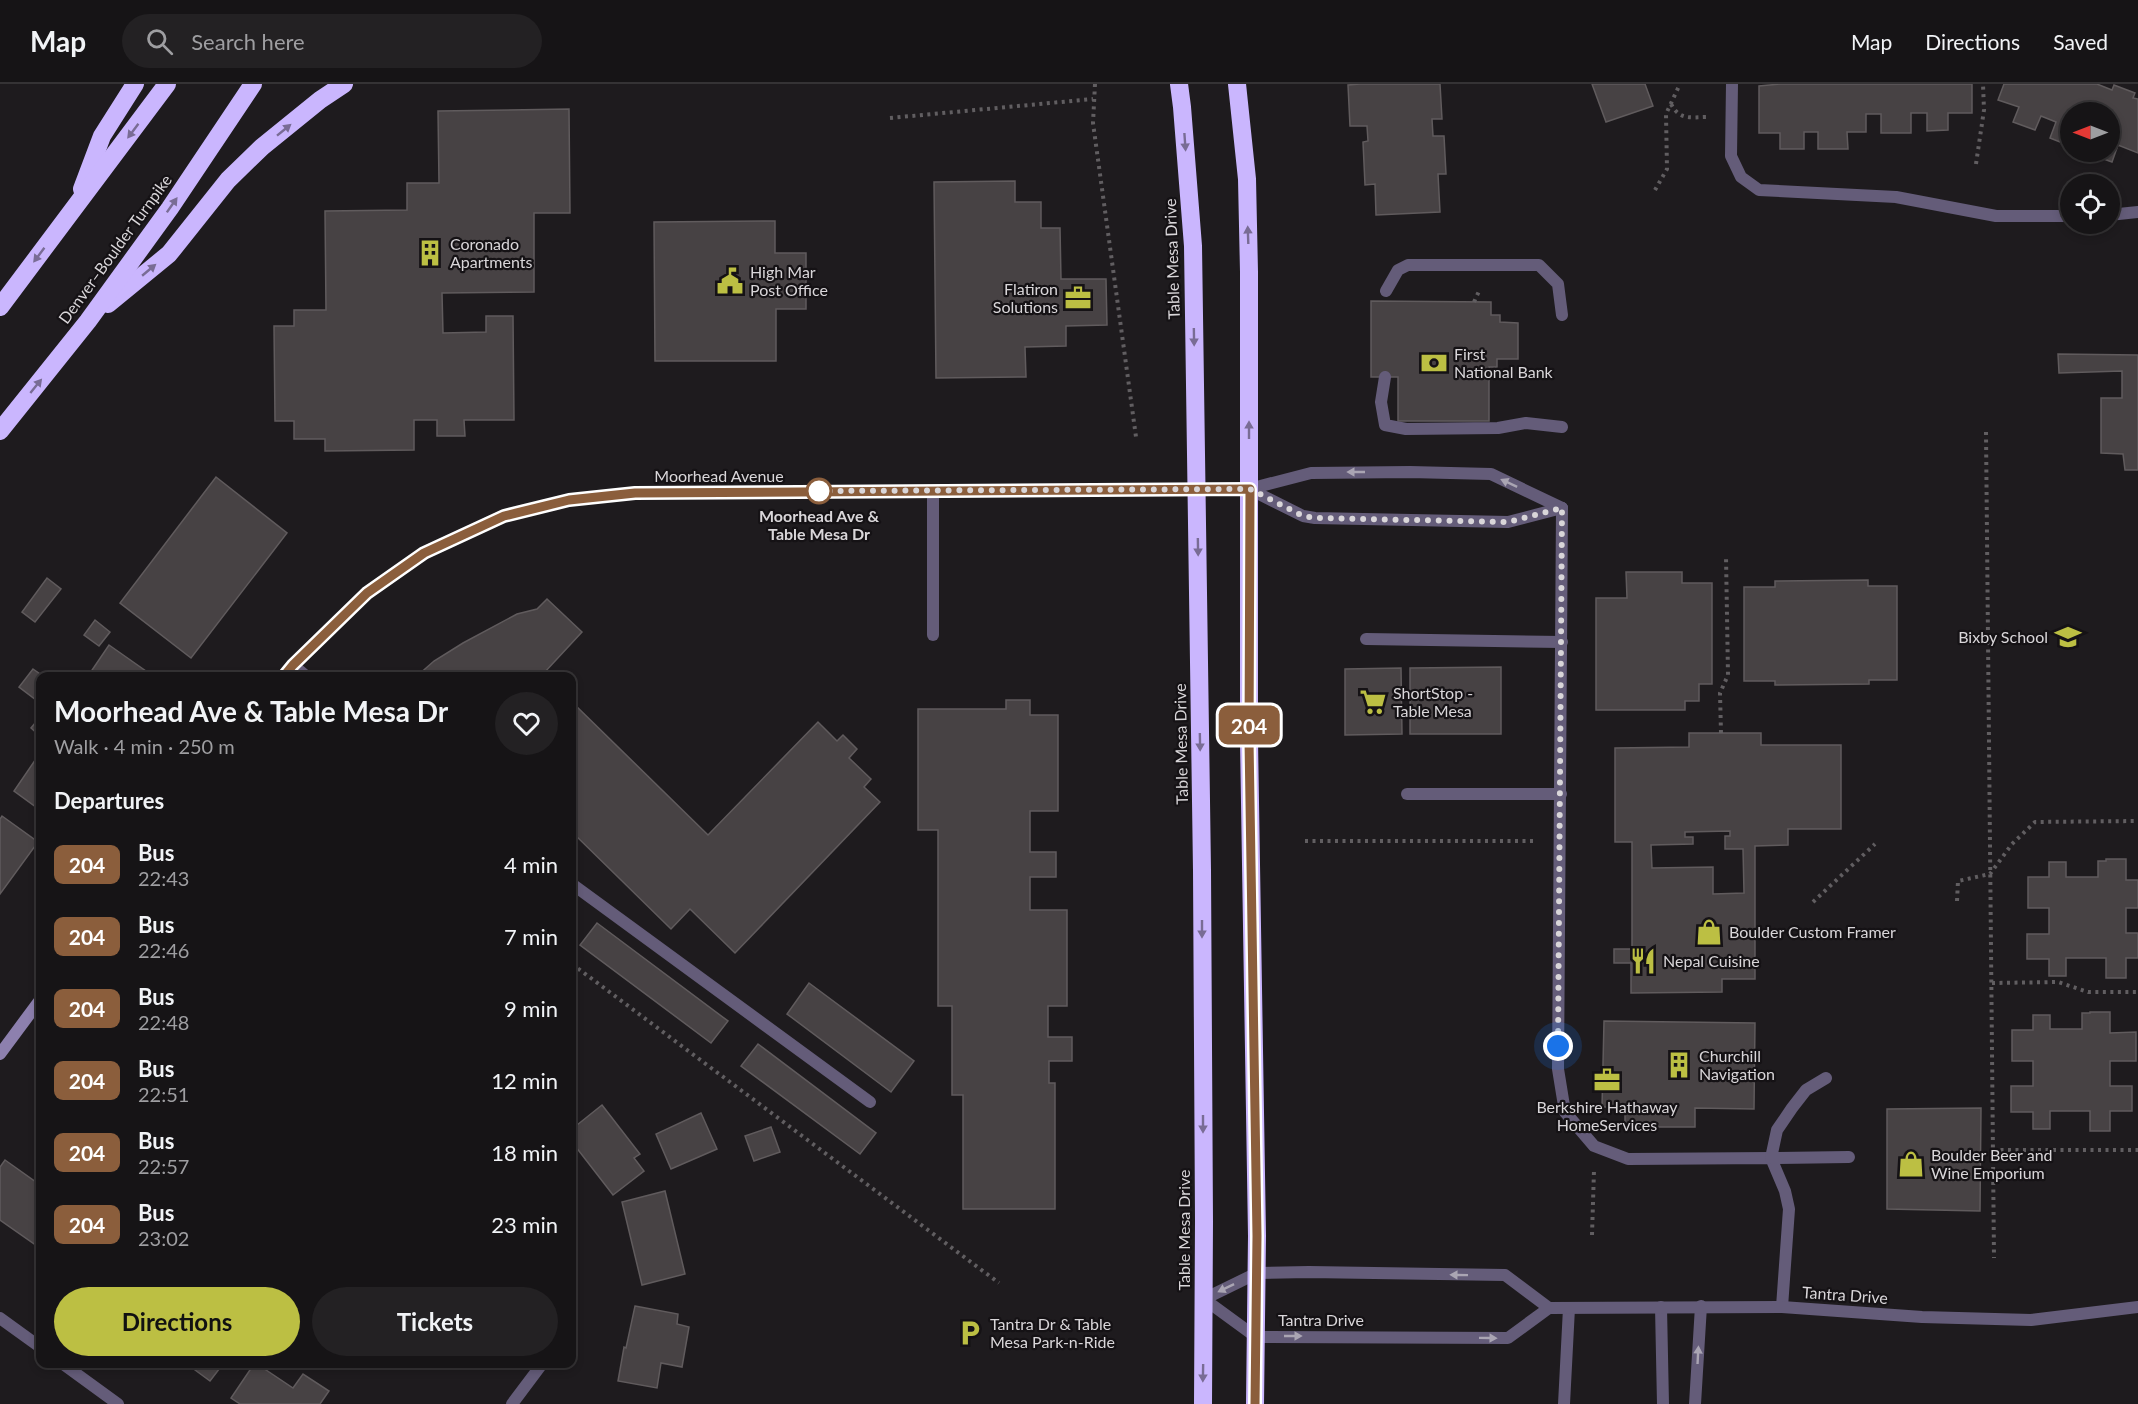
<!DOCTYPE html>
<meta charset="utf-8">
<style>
:root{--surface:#161416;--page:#232123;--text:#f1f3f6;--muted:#9e9ea1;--line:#353335;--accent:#bcbf43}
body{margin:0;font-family:Lato,sans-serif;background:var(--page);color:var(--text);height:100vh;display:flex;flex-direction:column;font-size:22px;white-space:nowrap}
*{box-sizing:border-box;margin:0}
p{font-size:20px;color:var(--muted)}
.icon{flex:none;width:33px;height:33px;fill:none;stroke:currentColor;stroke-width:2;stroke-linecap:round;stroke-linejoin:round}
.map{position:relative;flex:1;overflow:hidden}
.panel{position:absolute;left:36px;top:588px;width:540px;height:696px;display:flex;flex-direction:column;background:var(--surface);border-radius:12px;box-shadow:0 3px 9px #0003,0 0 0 2px var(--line)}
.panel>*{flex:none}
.badge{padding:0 12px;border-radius:9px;font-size:21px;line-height:39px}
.needle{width:39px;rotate:270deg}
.controls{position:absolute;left:2060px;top:18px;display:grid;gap:12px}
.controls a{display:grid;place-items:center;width:60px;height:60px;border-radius:50%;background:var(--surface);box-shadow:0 3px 9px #0003,0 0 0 2px var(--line);font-size:30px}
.you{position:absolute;width:30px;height:30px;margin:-15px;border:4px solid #fff;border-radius:50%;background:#1a73e8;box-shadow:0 0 0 9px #1a73e833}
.map>.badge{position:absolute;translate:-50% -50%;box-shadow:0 0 0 3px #fff}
h2{padding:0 18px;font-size:22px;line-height:54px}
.round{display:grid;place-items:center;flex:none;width:63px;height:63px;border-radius:32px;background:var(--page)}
.summary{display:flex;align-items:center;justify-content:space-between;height:102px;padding:0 18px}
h1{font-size:28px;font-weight:700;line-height:45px}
.action{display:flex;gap:12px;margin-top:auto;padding:12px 18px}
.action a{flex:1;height:69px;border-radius:36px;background:var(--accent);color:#111;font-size:24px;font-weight:700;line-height:69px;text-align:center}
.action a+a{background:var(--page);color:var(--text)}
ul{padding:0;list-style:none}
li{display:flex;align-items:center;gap:18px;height:72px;padding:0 18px}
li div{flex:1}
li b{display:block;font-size:22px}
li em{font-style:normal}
li .badge{min-width:66px;font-weight:700;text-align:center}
header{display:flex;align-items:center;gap:36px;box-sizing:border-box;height:84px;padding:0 30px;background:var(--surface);border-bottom:2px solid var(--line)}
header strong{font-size:28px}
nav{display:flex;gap:33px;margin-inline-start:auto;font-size:21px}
.search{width:420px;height:54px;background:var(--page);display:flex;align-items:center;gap:15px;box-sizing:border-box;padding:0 21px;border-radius:33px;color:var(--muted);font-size:22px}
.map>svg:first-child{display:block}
</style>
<header>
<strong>Map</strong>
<div class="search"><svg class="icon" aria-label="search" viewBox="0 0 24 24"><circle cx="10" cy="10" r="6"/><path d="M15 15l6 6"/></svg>Search here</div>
<nav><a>Map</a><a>Directions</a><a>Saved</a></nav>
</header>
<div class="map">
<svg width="2138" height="1320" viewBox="0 0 2138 1320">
<rect width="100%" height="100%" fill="#1e1b1e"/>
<g fill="#474244" stroke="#605b5d" stroke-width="1.5" fill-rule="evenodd">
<polygon points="1360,0 1440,0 1442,35 1432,35 1433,52 1444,52 1446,90 1438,90 1440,128 1376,131 1375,100 1365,101 1363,58 1368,57 1367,42 1350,42 1348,1"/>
<polygon points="1592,0 1645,0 1653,22 1606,38"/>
<polygon points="1780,0 1972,0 1972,29 1948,29 1948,46 1927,47 1927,29 1911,29 1911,49 1881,49 1881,30 1866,30 1866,48 1847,48 1848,65 1818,65 1818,48 1804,48 1804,65 1780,65 1780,49 1759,49 1759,2"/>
<polygon points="2004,0 2097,0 2112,6 2114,1 2135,9 2133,14 2138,15 2138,69 2118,61 2112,78 2090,70 2091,68 2109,68 2109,28 2070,28 2070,62 2050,54 2056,38 2041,32 2035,46 2013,38 2019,23 1998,16"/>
<polygon points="569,25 570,129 534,129 534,208 442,209 443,249 486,248 486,232 513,232 514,336 464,336 465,352 437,352 437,336 414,336 414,366 325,367 325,355 294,355 294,337 275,337 274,242 294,242 294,226 326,226 325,127 407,126 407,99 439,99 438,27"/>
<polygon points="1015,97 1015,118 1041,118 1041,144 1060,144 1061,195 1106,195 1107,241 1066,242 1066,262 1025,263 1026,293 936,294 934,98"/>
<polygon points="775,137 775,169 806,169 806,225 776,225 776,277 655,277 654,138"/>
<polygon points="1371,217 1491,218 1491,231 1500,231 1500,238 1518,239 1518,275 1497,275 1497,283 1489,283 1489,337 1398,337 1398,293 1371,293"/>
<polygon points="2058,270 2138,271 2138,386 2125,386 2123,370 2101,369 2101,314 2122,314 2122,287 2059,289"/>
<polygon points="216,393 287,449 191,574 120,519"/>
<polygon points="1626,488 1682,488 1682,499 1712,499 1712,600 1699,600 1699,617 1685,617 1685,626 1596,626 1596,514 1627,514"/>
<polygon points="47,494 61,505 35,538 22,528"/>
<polygon points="1868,496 1868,502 1897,502 1897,596 1869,596 1869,600 1775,601 1775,597 1744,597 1744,503 1775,503 1775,497"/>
<polygon points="547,515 582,548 543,590 546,592 417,592 434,577 463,559 517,530 537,525"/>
<polygon points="95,536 110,548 99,562 84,551"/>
<polygon points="109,561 153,592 88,592"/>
<polygon points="1501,583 1501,650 1410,650 1410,584"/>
<polygon points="1401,584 1402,650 1345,651 1345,585"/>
<polygon points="33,585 43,592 40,592 40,619 19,603"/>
<polygon points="1006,616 1030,616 1030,631 1058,631 1058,727 1030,727 1030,768 1056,768 1056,793 1030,793 1030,826 1067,826 1067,922 1048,922 1048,953 1072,953 1072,977 1049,977 1049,999 1055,999 1055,1125 963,1125 963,1011 952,1011 952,922 938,922 938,746 918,746 918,625 1006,625"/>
<polygon points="572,618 708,751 818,638 837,657 843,651 857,665 849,674 871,695 864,703 880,718 735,869 690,825 671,845 572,748"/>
<polygon points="40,633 40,652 31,644"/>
<path d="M 1689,649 L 1761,649 L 1761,661 L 1841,661 L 1841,745 L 1788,745 L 1788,761 L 1755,762 L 1755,895 L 1722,895 L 1722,908 L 1631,909 L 1631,879 L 1614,879 L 1614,865 L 1632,865 L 1632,758 L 1615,758 L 1615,664 L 1689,663 ZM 1730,747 L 1730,752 L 1725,752 L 1725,765 L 1743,765 L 1744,809 L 1713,810 L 1713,783 L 1652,784 L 1651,761 L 1693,760 L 1693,753 L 1685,753 L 1685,748 Z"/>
<polygon points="40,669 40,726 14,707"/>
<polygon points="2,732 38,758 0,810 0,735"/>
<polygon points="2106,775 2126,775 2126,796 2138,796 2138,824 2126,824 2126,849 2138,849 2138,874 2126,874 2126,894 2106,894 2106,874 2066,874 2066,892 2049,892 2049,875 2027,875 2027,850 2049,850 2049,824 2028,824 2028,793 2049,793 2049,778 2066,778 2066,793 2098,793 2098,777 2106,777"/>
<polygon points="597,839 728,937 711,959 580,861"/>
<polygon points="809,899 914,977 891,1008 787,930"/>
<polygon points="2090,928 2110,928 2110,949 2136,948 2136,977 2110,977 2110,1002 2132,1002 2132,1027 2110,1027 2110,1047 2090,1047 2090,1027 2050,1027 2050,1045 2033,1045 2033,1028 2011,1028 2011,1002 2033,1002 2033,977 2012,977 2012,946 2033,946 2033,931 2050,931 2050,945 2082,945 2082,929 2090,929"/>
<polygon points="1604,937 1755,939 1754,1025 1695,1024 1695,1043 1625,1043 1625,1023 1602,1023"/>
<polygon points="758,960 876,1049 860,1070 741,982"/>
<polygon points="602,1021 640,1070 634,1074 644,1087 613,1111 572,1058 572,1045"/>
<polygon points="1981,1024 1980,1127 1887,1125 1887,1025"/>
<polygon points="701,1029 717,1065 671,1085 656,1050"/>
<polygon points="771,1043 780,1068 754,1077 745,1052"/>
<polygon points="5,1076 40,1101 40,1164 0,1136 0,1083"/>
<polygon points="665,1107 685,1190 642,1201 622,1118"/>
<polygon points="635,1222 678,1230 677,1240 689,1243 682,1283 661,1279 657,1304 618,1297 624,1263 626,1264"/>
<polygon points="187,1280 223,1280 210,1297"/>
<polygon points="254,1280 257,1280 293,1304 303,1290 329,1307 320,1320 240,1320 231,1314"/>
</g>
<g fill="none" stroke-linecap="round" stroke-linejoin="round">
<g stroke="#615e61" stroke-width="4" stroke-dasharray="3 4.5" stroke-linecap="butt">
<polyline points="1095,0 1093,39 1136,353"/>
<path d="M 1671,20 C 1680,37 1691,33 1708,33"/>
<polyline points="890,34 1093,15"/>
<polyline points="1976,80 1984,26 1983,0"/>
<polyline points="1655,106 1667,85 1666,30 1680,0"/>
<polyline points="1474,218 1480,205"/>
<polyline points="1986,348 1994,1174"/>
<polyline points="1721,649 1720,609 1728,591 1726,472"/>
<polyline points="1305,757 1533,757"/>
<polyline points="1957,817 1958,797 1990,790 2012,760 2035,738 2138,737"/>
<polyline points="1813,818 1875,760"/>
<polyline points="572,880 999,1199"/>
<polyline points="1992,899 2058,898 2088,908 2138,908"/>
<polyline points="1993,1066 2138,1066"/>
<polyline points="1592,1151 1594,1086"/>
</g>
<g stroke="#645c79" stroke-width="12">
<polyline points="1386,207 1398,186 1408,181 1539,181 1558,200 1562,231"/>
<polyline points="1385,293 1381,318 1385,341 1406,345 1498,344 1526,339 1562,343"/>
<polyline points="1249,405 1311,389 1410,388 1491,390 1562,424"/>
<polyline points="1249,405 1303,432 1315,434 1508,438 1562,424"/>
<polyline points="933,407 933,551"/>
<polyline points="1562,424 1558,985 1565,1028 1594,1062 1628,1075 1771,1074 1785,1107 1789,1125 1782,1223"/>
<polyline points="1366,555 1562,558"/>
<polyline points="293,581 306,592"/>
<polyline points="1407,710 1561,710"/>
<polyline points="572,800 870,1018"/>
<polyline points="1826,994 1806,1006 1792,1024 1777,1046 1771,1074 1849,1073"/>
<polyline points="1661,1223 1663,1320"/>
<polyline points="1564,1320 1569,1224"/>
<polyline points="1695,1320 1701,1222"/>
</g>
<g stroke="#645c79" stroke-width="12">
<polyline points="1732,0 1731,72 1741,93 1759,106 1896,113 1996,132 2070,132"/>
<polyline points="2109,131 2138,128"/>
<polyline points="1549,1224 1508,1254 1256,1253 1204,1215 1257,1189 1309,1188 1505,1191 1549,1224 1782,1223 1922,1233 2031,1236 2138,1223"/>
<polyline points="0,1234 40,1263"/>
<polyline points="63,1280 118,1320"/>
<polyline points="512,1320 542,1280"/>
</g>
<g stroke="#8d80ae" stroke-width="12">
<polyline points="284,592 293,581 367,509 424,469 504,432 569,416 635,409 1249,405"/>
<polyline points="0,970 40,916"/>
</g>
<g stroke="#cab6fe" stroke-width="18">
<polyline points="1179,0 1182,23 1193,162 1202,786 1204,1137 1203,1320"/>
<polyline points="1237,0 1247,95 1249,188 1249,656 1257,1152 1255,1320"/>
<polyline points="82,105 102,52 135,0"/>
<polyline points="108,220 169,170 228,96 262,63 320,16 344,0"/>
<polyline points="0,223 167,0"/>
<polyline points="0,347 88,237 170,124 253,0"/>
</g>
</g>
<defs><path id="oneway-solid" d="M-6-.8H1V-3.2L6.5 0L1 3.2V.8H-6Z" transform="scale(1.5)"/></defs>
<g fill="#796c95">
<use href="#oneway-solid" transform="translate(284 46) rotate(-39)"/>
<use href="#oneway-solid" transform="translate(133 47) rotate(127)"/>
<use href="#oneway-solid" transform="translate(1185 58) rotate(86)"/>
<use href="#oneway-solid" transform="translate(172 121) rotate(-55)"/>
<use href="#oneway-solid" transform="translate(1248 151) rotate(-92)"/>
<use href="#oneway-solid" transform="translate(39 171) rotate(127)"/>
<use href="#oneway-solid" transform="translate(149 186) rotate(-40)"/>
<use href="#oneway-solid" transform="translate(1194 253) rotate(89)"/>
<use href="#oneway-solid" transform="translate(36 302) rotate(-51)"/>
<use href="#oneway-solid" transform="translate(1249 346) rotate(-90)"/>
<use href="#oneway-solid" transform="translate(1198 463) rotate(89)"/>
<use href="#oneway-solid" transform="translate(1200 658) rotate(89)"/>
<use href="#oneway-solid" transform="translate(1202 845) rotate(90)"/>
<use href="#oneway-solid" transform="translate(1203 1040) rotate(90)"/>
<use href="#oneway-solid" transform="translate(1203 1289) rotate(91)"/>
</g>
<g fill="#aaa5b3">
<use href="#oneway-solid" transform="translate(1356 388) rotate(180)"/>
<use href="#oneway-solid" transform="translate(1509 399) rotate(-155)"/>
<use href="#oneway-solid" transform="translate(1459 1191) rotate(-179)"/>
<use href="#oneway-solid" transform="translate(1226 1204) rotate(154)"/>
<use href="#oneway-solid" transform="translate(1293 1252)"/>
<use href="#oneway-solid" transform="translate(1488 1254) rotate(1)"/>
<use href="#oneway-solid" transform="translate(1698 1271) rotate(-87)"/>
</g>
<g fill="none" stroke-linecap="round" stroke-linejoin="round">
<g stroke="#fff" stroke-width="14">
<polyline id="line" points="284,592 293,581 367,509 424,469 504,432 569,416 635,409 1250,405 1249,656 1257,1152 1255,1320"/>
</g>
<use href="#line" stroke="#8b5e3c" stroke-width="9"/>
<polyline stroke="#d9d6d9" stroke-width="6" stroke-dasharray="0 10.8" points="819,407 1250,405 1303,432 1315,434 1508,438 1562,424 1558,962"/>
</g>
<defs>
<g id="building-bare" transform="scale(2.07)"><path d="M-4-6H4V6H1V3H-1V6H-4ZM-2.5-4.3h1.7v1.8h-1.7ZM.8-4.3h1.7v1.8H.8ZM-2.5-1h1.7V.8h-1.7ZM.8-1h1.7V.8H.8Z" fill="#bcbf43" stroke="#151215" stroke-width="2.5" paint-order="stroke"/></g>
<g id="civic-bare" transform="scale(2.07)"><path d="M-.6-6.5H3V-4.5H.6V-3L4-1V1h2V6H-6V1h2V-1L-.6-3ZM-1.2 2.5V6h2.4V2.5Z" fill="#bcbf43" stroke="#151215" stroke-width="2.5" paint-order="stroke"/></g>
<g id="office-bare" transform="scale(2.07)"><path d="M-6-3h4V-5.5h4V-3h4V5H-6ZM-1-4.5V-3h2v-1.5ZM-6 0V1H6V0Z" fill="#bcbf43" stroke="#151215" stroke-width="2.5" paint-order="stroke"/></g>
<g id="bank-bare" transform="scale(2.07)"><path d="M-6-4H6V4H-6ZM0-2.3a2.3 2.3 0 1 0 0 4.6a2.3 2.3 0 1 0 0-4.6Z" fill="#bcbf43" stroke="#151215" stroke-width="2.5" paint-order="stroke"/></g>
<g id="school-bare" transform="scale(2.07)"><path d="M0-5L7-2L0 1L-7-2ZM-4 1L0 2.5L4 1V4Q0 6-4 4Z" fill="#bcbf43" stroke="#151215" stroke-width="2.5" paint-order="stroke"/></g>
<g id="supermarket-bare" transform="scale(2.07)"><path d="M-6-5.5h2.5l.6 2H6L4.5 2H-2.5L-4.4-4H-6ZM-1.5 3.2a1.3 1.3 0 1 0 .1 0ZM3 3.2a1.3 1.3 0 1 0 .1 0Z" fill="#bcbf43" stroke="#151215" stroke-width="2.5" paint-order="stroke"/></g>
<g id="shop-bare" transform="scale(2.07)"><path d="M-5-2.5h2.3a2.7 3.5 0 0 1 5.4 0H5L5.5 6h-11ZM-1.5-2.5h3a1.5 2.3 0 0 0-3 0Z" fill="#bcbf43" stroke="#151215" stroke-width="2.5" paint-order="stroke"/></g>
<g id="restaurant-bare" transform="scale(2.07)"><path d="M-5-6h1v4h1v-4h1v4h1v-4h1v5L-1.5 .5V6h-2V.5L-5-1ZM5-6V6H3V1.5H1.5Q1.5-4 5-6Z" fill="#bcbf43" stroke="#151215" stroke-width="2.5" paint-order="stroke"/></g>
<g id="parking-bare" transform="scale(2.07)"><path d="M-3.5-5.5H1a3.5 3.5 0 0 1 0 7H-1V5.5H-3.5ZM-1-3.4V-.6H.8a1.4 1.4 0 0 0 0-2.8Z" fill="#bcbf43" stroke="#151215" stroke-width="2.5" paint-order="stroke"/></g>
</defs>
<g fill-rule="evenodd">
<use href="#building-bare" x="430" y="169"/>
<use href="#civic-bare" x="730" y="197"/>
<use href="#office-bare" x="1078" y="214"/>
<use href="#bank-bare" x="1434" y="279"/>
<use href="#school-bare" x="2068" y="553"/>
<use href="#supermarket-bare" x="1373" y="618"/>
<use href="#shop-bare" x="1709" y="848"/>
<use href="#restaurant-bare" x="1643" y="877"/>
<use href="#building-bare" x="1679" y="981"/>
<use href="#office-bare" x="1607" y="996"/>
<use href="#shop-bare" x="1911" y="1080"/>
<use href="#parking-bare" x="970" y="1249"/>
</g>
<circle fill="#fff" stroke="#8b5e3c" stroke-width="3" cx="819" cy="407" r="12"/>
<g text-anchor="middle" stroke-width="4.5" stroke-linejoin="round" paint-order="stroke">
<g font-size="16" fill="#d9d6d9" stroke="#151215" text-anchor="start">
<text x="450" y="166">Coronado<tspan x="450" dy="18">Apartments</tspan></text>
<text x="750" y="194">High Mar<tspan x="750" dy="18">Post Office</tspan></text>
<text x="1058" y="211" text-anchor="end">Flatiron<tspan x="1058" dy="18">Solutions</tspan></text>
<text x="1454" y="276">First<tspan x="1454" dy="18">National Bank</tspan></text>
<text x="2048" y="559" text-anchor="end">Bixby School</text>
<text x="1393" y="615">ShortStop -<tspan x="1393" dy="18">Table Mesa</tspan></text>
<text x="1729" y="854">Boulder Custom Framer</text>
<text x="1663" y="883">Nepal Cuisine</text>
<text x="1699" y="978">Churchill<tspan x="1699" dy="18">Navigation</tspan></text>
<text x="1607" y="1029" text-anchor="middle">Berkshire Hathaway<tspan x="1607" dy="18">HomeServices</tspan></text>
<text x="1931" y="1077">Boulder Beer and<tspan x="1931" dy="18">Wine Emporium</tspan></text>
<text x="990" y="1246">Tantra Dr &amp; Table<tspan x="990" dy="18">Mesa Park-n-Ride</tspan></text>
</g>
<g font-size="16" fill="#d9d6d9" stroke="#151215">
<text transform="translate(115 165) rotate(-54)" y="6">Denver–Boulder Turnpike</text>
<text transform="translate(1172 175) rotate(-92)" y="6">Table Mesa Drive</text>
<text x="719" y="398">Moorhead Avenue</text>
<text transform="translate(1181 660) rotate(-91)" y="6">Table Mesa Drive</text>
<text transform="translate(1184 1146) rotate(-90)" y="6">Table Mesa Drive</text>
<text transform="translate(1845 1211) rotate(4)" y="6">Tantra Drive</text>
<text x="1321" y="1242">Tantra Drive</text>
</g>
<g font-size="16" font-weight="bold" fill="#d9d6d9" stroke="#151215">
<text x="819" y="438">Moorhead Ave &amp;<tspan x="819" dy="18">Table Mesa Dr</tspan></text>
</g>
</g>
</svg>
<div class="controls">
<a><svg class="needle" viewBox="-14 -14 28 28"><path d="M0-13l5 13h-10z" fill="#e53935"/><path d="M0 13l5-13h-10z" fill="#9e9ea1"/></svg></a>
<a><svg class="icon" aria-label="locate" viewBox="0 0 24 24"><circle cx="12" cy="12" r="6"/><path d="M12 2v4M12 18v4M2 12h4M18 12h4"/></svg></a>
</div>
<div class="you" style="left:1558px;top:962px"></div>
<b class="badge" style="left:1249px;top:641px;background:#8b5e3c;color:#fff">204</b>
<section class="panel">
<div class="summary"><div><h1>Moorhead Ave &amp; Table Mesa Dr</h1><p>Walk · 4 min · 250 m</p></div><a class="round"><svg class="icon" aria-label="heart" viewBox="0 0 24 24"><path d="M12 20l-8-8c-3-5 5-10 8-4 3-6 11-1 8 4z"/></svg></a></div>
<h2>Departures</h2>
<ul>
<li><span class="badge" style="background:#8b5e3c;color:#fff">204</span><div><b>Bus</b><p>22:43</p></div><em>4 min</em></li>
<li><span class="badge" style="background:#8b5e3c;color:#fff">204</span><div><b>Bus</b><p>22:46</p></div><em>7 min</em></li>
<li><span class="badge" style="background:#8b5e3c;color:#fff">204</span><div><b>Bus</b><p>22:48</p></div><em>9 min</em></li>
<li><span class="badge" style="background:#8b5e3c;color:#fff">204</span><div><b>Bus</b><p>22:51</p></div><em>12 min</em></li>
<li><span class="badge" style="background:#8b5e3c;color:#fff">204</span><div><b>Bus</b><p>22:57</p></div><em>18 min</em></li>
<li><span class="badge" style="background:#8b5e3c;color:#fff">204</span><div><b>Bus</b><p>23:02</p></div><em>23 min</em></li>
</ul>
<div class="action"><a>Directions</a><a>Tickets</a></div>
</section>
</div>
